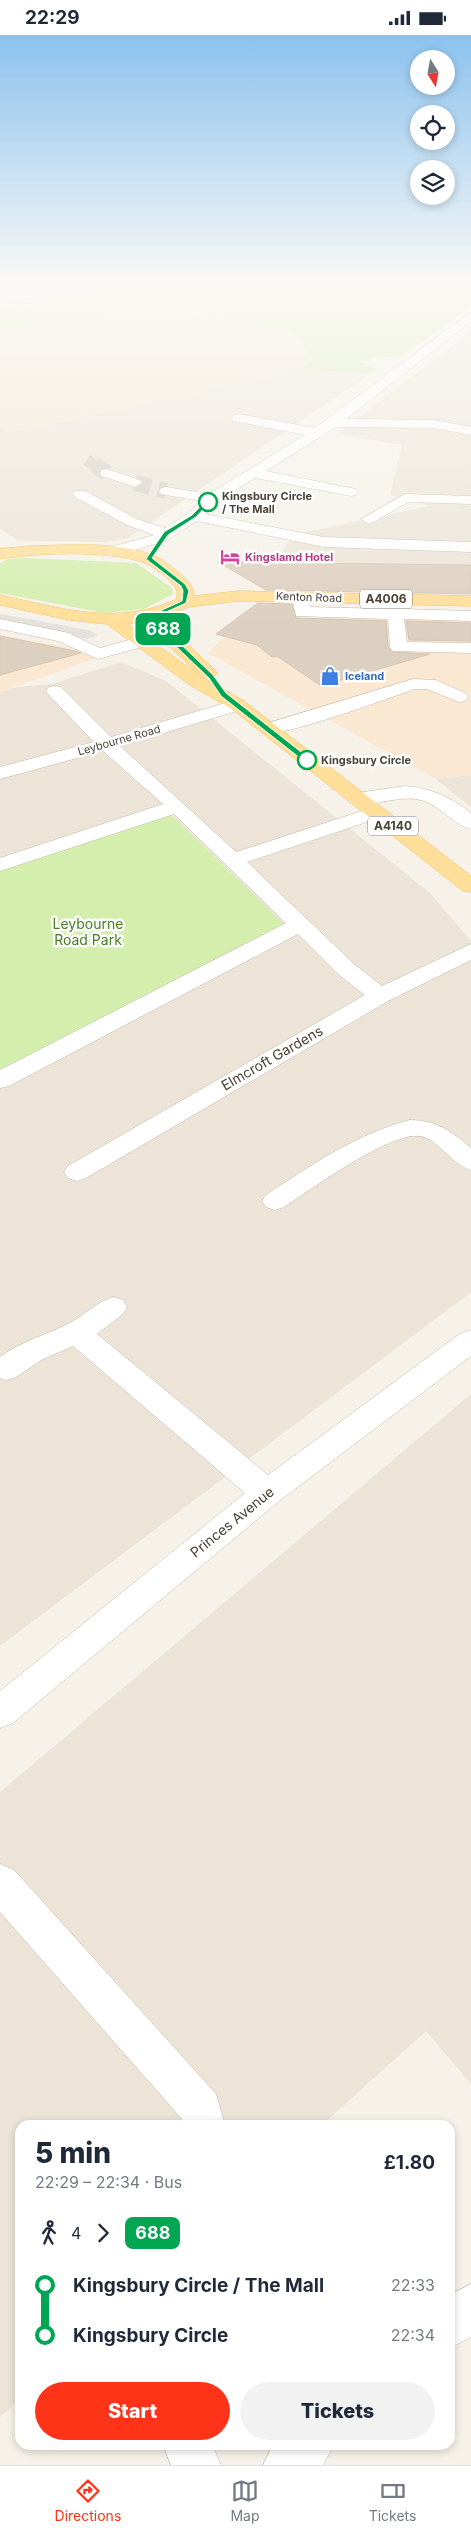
<!DOCTYPE html>
<meta charset="utf-8">
<style>
:root{--surface:#fff;--page:#f2f2f3;--text:#1f2937;--muted:#747a83;--line:#e0e1e3;--accent:#ff3318}
body{margin:0;font-family:Inter,sans-serif;background:var(--page);color:var(--text);height:100vh;display:flex;flex-direction:column;font-size:19px;white-space:nowrap}
*{box-sizing:border-box;margin:0}
p{font-size:16px;color:var(--muted)}
.icon{flex:none;width:28px;height:28px;fill:none;stroke:currentColor;stroke-width:2;stroke-linecap:round;stroke-linejoin:round}
.map{position:relative;flex:1;overflow:hidden}
.panel{position:absolute;left:15px;top:2085px;width:440px;height:330px;display:flex;flex-direction:column;background:var(--surface);border-radius:15px;box-shadow:0 2px 8px #0003}
.panel>*{flex:none}
.badge{padding:0 10px;border-radius:8px;font-size:18px;line-height:32px}
.needle{width:32px;rotate:169deg}
.tools{position:absolute;left:410px;top:15px;display:grid;gap:10px}
.tools a{display:grid;place-items:center;width:45px;height:45px;border-radius:50%;background:var(--surface);box-shadow:0 2px 8px #0003;font-size:25px}
.map>.badge{position:absolute;translate:-50% -50%;box-shadow:0 0 0 2px #fff}
.legs{display:flex;align-items:center;gap:8px;height:55px;padding:0 20px;font-size:16px}
.legs p{margin-inline-start:auto}
.summary{display:flex;align-items:center;justify-content:space-between;height:85px;padding:0 20px}
h1{font-size:28px;font-weight:800;line-height:38px}
.cta{display:flex;gap:10px;margin-top:auto;padding:10px 20px}
.cta a{flex:1;height:58px;border-radius:30px;background:var(--accent);color:#fff;font-size:20px;font-weight:800;line-height:58px;text-align:center}
.cta a+a{background:var(--page);color:var(--text)}
ul{padding:0 20px;list-style:none}
li{display:flex;align-items:center;gap:18px;height:50px;font-size:19px}
li i{display:grid;place-items:center;width:8px;height:100%;margin:0 6px;background:currentColor}
li i::after{content:'';width:12px;height:12px;margin:-6px;border:4px solid;border-radius:50%;background:var(--surface)}
li p{margin-inline-start:auto}
li:first-child i{background:linear-gradient(#0000 50%,currentColor 0)}
li:last-child i{background:linear-gradient(currentColor 50%,#0000 0)}
.status{display:flex;justify-content:space-between;align-items:center;height:35px;padding:0 25px;background:var(--surface);direction:ltr}
.status svg{height:14px;fill:currentColor}
.tab-bar{display:flex;justify-content:space-around;align-items:center;height:70px;border-top:1px solid var(--line);background:var(--surface);font-size:14px;color:var(--muted)}
.tab-bar a{display:grid;justify-items:center;gap:2px}
.tab-bar .current{color:var(--accent)}
.map>svg:first-child{display:block}
</style>
<div class="status"><b>22:29</b><svg viewBox="0 0 49 12"><path d="M0 12V9h3v3zM5 12V6h3v6zM10 12V3h3v9zM15 12V0h3v12zM26 1h20v11H26zM47 4h2v5h-2z"/></svg></div>
<div class="map">
<svg width="471" height="2430" viewBox="0 0 471 2430">
<rect width="100%" height="100%" fill="#f6f2ea"/>
<g fill="#ebe4d7">
<polygon points="471,297 471,554 259,552 293,500 429,471 390,460 402,410 337,399"/>
<polygon points="302,334 370,339 128,503 108,507 19,506 0,494 0,393 8,398"/>
<polygon points="121,627 166,646 430,858 471,906 471,1257 0,1611 0,657 17,652 52,649"/>
<polygon points="471,740 471,772 436,744"/>
<polygon points="471,1359 471,2049 426,1996 322,2090 20,2090 20,2364 0,2382 0,1757"/>
</g>
<g fill="#fae8d3">
<polygon points="244,583 471,583 471,740 436,744 208,618"/>
<polygon points="0,600 108,619 0,657"/>
</g>
<polygon fill="#f1e7d2" points="0,250 150,250 90,255 181,276 255,286 292,297 305,310 312,324 302,334 8,398 0,393"/>
<g fill="#d4eeae">
<path d="M 150,250 L 471,250 L 471,270 L 465,277 L 406,318 C 391,325 375,320 360,327 L 377,334 L 370,339 L 302,334 L 312,324 L 305,310 L 292,297 L 255,286 L 213,279 L 109,269 L 102,267 L 90,255 Z"/>
<polygon points="90,263 105,282 44,288 30,267"/>
<polygon points="28,268 41,288 0,291 0,270"/>
<polygon points="28,523 136,528 172,553 173,559 144,574 105,578 0,558 0,528 8,524"/>
<polygon points="170,779 286,891 0,1039 0,836"/>
</g>
<polygon fill="#e5e2de" points="0,579 89,595 98,600 87,604 0,586"/>
<g fill="#dcd0c0" stroke="#d5c5b0">
<polygon points="218,527 471,530 471,559 266,555"/>
<polygon points="258,568 292,569 296,583 386,586 388,612 392,617 430,619 321,651 277,621 272,622 257,610 216,599"/>
<polygon points="406,586 471,588 471,606 409,605"/>
<polygon points="0,601 75,616 81,618 0,640"/>
</g>
<g fill="none" stroke-linecap="round" stroke-linejoin="round">
<polyline stroke="#d4cfc6" stroke-width="12" stroke-dasharray="12 6" stroke-linecap="butt" points="87,425 97,432"/>
<g stroke="#d4cfc6" stroke-width="16" stroke-dasharray="16 8" stroke-linecap="butt">
<polyline points="95,430 107,438"/>
<polyline points="135,448 166,456"/>
</g>
<g stroke="#c3baab" stroke-width="1">
<g id="minor">
<polygon points="44,250 56,250 37,262 0,266 0,260 27,258"/>
<polygon points="471,277 471,286 346,384 434,385 471,392 471,400 434,393 336,392 266,436 356,454 358,457 356,460 351,461 255,443 216,467 205,479 324,502 471,507 471,517 324,512 197,486 166,506 110,522 102,517 104,514 154,500 127,490 75,462 73,459 75,456 85,456 137,484 165,493 189,478 200,466 161,459 159,456 161,453 166,452 209,459 305,400 234,386 232,383 234,380 239,379 315,393"/>
<polygon points="107,434 140,445 142,448 135,452 102,441 100,438 102,435"/>
<polygon points="405,459 471,461 471,469 408,467 374,487 369,489 361,484"/>
<polygon points="300,557 308,562 310,572 387,574 386,565 394,560 402,565 403,574 471,576 471,586 404,584 407,607 471,608 471,618 393,616 390,612 388,584 296,581 292,562"/>
<polygon points="0,584 69,598 100,613 143,601 149,602 152,606 149,610 98,624 58,606 0,594"/>
<path d="M 413,644 L 436,645 L 465,658 L 468,662 L 465,666 L 459,667 L 427,654 L 415,654 C 388,663 283,703 262,698 L 260,694 L 262,690 Z"/>
<polygon points="55,651 61,652 111,702 232,666 244,666 247,670 244,674 120,711 236,817 368,774 382,774 385,778 382,782 247,827 354,929 382,951 471,909 471,925 388,966 86,1143 77,1146 68,1143 64,1137 68,1131 365,960 338,939 298,899 9,1051 0,1053 0,1035 286,888 174,779 0,836 0,823 163,769 103,716 0,744 0,732 94,707 49,660 46,656 49,652"/>
<path d="M 405,751 C 431,753 451,762 471,778 L 471,794 C 451,789 438,767 416,764 C 394,761 371,773 350,768 L 347,764 L 350,760 L 357,758 Z"/>
<path d="M 410,1085 C 436,1085 451,1096 471,1113 L 471,1135 C 451,1129 440,1105 420,1101 C 391,1096 310,1155 284,1172 L 275,1175 L 266,1172 L 262,1166 L 266,1160 C 312,1130 356,1099 410,1085 Z"/>
<path d="M 113,1262 L 123,1265 L 127,1272 L 123,1279 L 97,1299 L 268,1440 L 461,1298 L 471,1295 L 471,1321 L 278,1467 L 13,1688 L 0,1693 L 0,1656 L 245,1458 L 73,1311 L 41,1325 L 16,1342 L 6,1345 L 0,1343 L 0,1322 C 21,1306 47,1300 70,1288 C 85,1280 97,1267 113,1262 Z"/>
<polygon points="0,1829 14,1835 216,2059 225,2090 183,2090 182,2084 0,1877"/>
<polygon points="471,2249 471,2302 450,2313 450,2260"/>
<polygon points="163,2410 212,2410 221,2430 171,2430"/>
<polygon points="273,2410 334,2410 323,2430 263,2430"/>
</g>
</g>
<g stroke="#f1c05d" stroke-width="1">
<path id="major" d="M 31,511 C 70,510 117,506 155,521 C 163,524 170,531 177,536 C 185,543 194,550 194,561 L 238,556 L 471,561 L 471,571 L 238,566 L 188,572 L 164,582 L 172,595 L 214,634 L 217,638 L 214,642 L 202,642 L 159,602 L 149,586 L 128,589 L 202,642 L 244,666 L 471,841 L 471,857 L 463,856 L 232,674 L 190,650 L 107,589 L 70,585 L 0,570 L 0,560 C 60,573 118,592 177,564 L 177,556 C 172,545 154,531 142,527 C 107,515 36,518 0,524 L 0,514 Z"/>
</g>
<use href="#minor" fill="#fff" fill-rule="evenodd"/>
<use href="#major" fill="#ffdf9a" fill-rule="evenodd"/>
</g>
<linearGradient id="sky" x2="0" y2="1"><stop stop-color="#8bc2ee"/><stop offset="0.42" stop-color="#fbf9f6"/><stop offset="1" stop-color="#fbf9f6" stop-opacity="0"/></linearGradient>
<rect width="471" height="590" fill="url(#sky)"/>
<polygon fill="#00a651" stroke="#fff" points="206,466 210,467 196,482 168,500 152,523 185,549 189,556 186,568 157,581 168,597 213,640 226,658 310,724 310,727 305,727 221,661 209,643 163,599 151,580 182,566 183,556 181,551 146,524 164,497 192,480"/>
<defs>
<g id="hotel-bare" transform="scale(1.5)"><path d="M-6-4.5h1.5V1H6V5H4.5V3h-9V5H-6ZM-4 0a1.8 1.8 0 1 1 3.6 0ZM.5 0V-2.5h3Q6-2.5 6 0Z" fill="#d1479c" stroke="#fff" stroke-width="2.5" paint-order="stroke"/></g>
<g id="shop-bare" transform="scale(1.5)"><path d="M-5-2.5h2.3a2.7 3.5 0 0 1 5.4 0H5L5.5 6h-11ZM-1.5-2.5h3a1.5 2.3 0 0 0-3 0Z" fill="#3f7fe0" stroke="#fff" stroke-width="2.5" paint-order="stroke"/></g>
</defs>
<g fill-rule="evenodd">
<use href="#hotel-bare" x="230" y="522"/>
<use href="#shop-bare" x="330" y="641"/>
</g>
<g fill="#fff" stroke="#00a651" stroke-width="2.5">
<circle cx="208" cy="467" r="9"/>
<circle cx="307" cy="725" r="9"/>
</g>
<g text-anchor="middle" stroke-width="5" stroke-linejoin="round" paint-order="stroke">
<g font-size="11" font-weight="bold" fill="#4b4336" stroke="#fff" text-anchor="start">
<text x="222" y="465">Kingsbury Circle<tspan x="222" dy="13">/ The Mall</tspan></text>
<text x="321" y="729">Kingsbury Circle</text>
</g>
<g font-size="11" font-weight="bold" fill="#b23c85" stroke="#fff" text-anchor="start">
<text x="245" y="526">Kingslamd Hotel</text>
</g>
<g font-size="11" fill="#4b4336" stroke="#fff">
<text transform="translate(309 562) rotate(2)" y="4">Kenton Road</text>
<text transform="translate(119 705) rotate(-16)" y="4">Leybourne Road</text>
</g>
<g font-size="11" font-weight="bold" fill="#366cbe" stroke="#fff" text-anchor="start">
<text x="345" y="645">Iceland</text>
</g>
<g fill="#fff" stroke="#817b72" stroke-width="1">
<rect x="360" y="554.5" width="52" height="19" rx="4"/>
<rect x="368" y="781.5" width="50" height="19" rx="4"/>
</g>
<g font-size="12" font-weight="bold" fill="#4b4336">
<text x="386" y="568">A4006</text>
<text x="393" y="795">A4140</text>
</g>
<g font-size="14" fill="#487f21" stroke="#fff">
<text x="88" y="894">Leybourne<tspan x="88" dy="16">Road Park</tspan></text>
</g>
<g font-size="14" fill="#4b4336" stroke="#fff">
<text transform="translate(272 1023) rotate(-30)" y="5">Elmcroft Gardens</text>
<text transform="translate(232 1487) rotate(-39)" y="5">Princes Avenue</text>
</g>
</g>
</svg>
<div class="tools">
<a><svg class="needle" viewBox="-14 -14 28 28"><path d="M0-13l5 13h-10z" fill="#e53935"/><path d="M0 13l5-13h-10z" fill="#747a83"/></svg></a>
<a><svg class="icon" aria-label="locate" viewBox="0 0 24 24"><circle cx="12" cy="12" r="6"/><path d="M12 2v4M12 18v4M2 12h4M18 12h4"/></svg></a>
<a><svg class="icon" aria-label="layers" viewBox="0 0 24 24"><path d="M12 4l9 5-9 5-9-5zM3 14l9 5 9-5"/></svg></a>
</div>
<b class="badge" style="left:163px;top:594px;background:#00a651;color:#fff">688</b>
<section class="panel">
<div class="summary"><div><h1>5 min</h1><p>22:29 – 22:34 · Bus</p></div><b>£1.80</b></div>
<div class="legs"><svg class="icon" aria-label="walk" viewBox="0 0 24 24"><circle cx="13" cy="4" r="2"/><path d="M13 8l-2 6 4 7M11 14l-3 7M7 12l3-4h3l4 4"/></svg>4<svg class="icon" aria-label="forward" viewBox="0 0 24 24"><path d="M9 5l7 7-7 7"/></svg><b class="badge" style="background:#00a651;color:#fff">688</b></div>
<ul>
<li><i style="color:#00a651"></i><b>Kingsbury Circle / The Mall</b><p>22:33</p></li>
<li><i style="color:#00a651"></i><b>Kingsbury Circle</b><p>22:34</p></li>
</ul>
<div class="cta"><a>Start</a><a>Tickets</a></div>
</section>
</div>
<nav class="tab-bar">
<a class="current"><svg class="icon" aria-label="directions" viewBox="0 0 24 24"><path d="M12 3l9 9-9 9-9-9zM9 14v-3h6M13 9l2 2-2 2"/></svg>Directions</a>
<a><svg class="icon" aria-label="map" viewBox="0 0 24 24"><path d="M3 6l6-2 6 2 6-2v14l-6 2-6-2-6 2zM9 4v14M15 6v14"/></svg>Map</a>
<a><svg class="icon" aria-label="tickets" viewBox="0 0 24 24"><path d="M3 7h18v10H3zM15 7v10"/></svg>Tickets</a>
</nav>
